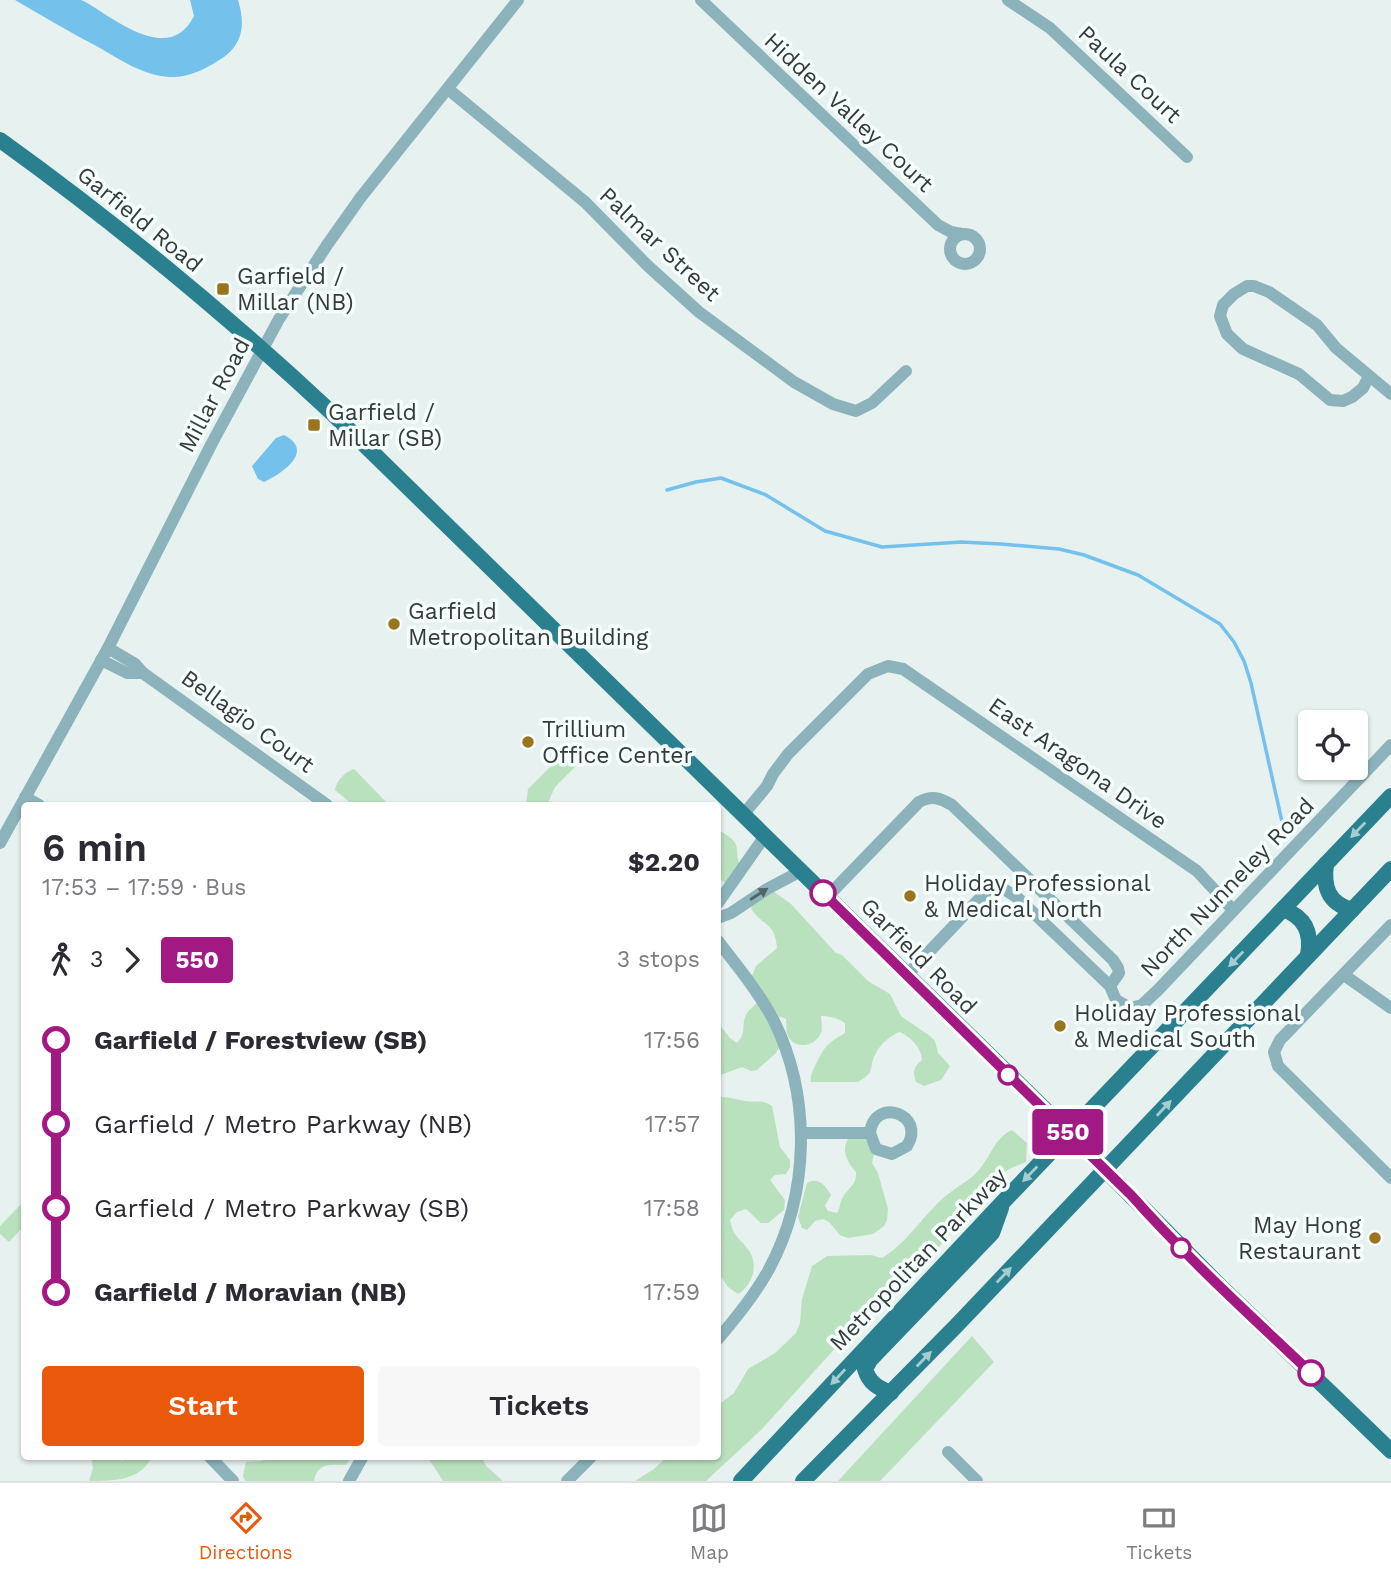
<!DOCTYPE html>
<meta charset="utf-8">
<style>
:root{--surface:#fff;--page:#f7f7f7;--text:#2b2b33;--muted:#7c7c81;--line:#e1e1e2;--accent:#ea580c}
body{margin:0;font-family:"Work Sans",sans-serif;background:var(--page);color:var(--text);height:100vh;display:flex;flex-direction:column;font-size:26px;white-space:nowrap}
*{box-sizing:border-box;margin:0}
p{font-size:23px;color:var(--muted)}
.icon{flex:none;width:38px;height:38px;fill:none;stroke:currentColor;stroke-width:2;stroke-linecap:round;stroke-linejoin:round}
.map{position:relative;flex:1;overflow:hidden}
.details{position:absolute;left:21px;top:802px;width:700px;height:658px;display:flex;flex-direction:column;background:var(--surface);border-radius:7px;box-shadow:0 2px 5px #0004}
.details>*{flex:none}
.badge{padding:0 14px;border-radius:5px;font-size:24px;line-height:46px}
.fabs{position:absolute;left:1298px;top:710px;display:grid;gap:14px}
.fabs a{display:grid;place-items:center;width:70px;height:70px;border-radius:7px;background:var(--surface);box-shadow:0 2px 5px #0004;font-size:35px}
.map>.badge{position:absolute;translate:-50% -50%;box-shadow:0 0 0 4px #fff}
.legs{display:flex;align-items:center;gap:10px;height:77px;padding:0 21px;font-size:23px}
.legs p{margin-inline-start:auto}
.headline{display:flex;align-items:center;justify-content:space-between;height:119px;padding:0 21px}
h1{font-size:38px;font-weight:600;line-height:52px}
.primary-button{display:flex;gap:14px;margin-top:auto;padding:14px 21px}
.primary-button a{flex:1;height:80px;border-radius:7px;background:var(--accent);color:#fff;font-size:28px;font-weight:600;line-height:80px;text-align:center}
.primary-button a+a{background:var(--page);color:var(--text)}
ul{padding:0 21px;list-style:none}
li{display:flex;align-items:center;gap:24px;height:84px;font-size:26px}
li i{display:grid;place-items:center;width:10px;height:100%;margin:0 9px;background:currentColor}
li i::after{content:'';width:18px;height:18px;margin:-9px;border:5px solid;border-radius:50%;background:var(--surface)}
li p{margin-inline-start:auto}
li:first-child i{background:linear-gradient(#0000 50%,currentColor 0)}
li:last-child i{background:linear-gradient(currentColor 50%,#0000 0)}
.tab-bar{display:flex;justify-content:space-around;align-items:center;height:98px;border-top:2px solid var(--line);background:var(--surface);font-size:19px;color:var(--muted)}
.tab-bar a{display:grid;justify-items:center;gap:4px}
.tab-bar .current{color:var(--accent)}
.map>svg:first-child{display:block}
</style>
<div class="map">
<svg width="1391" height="1481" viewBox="0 0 1391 1481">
<rect width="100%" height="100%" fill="#e7f1f0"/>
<g fill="#bae1be">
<polygon points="571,751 579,753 582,760 555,787 547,805 526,805 528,789 564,753"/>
<path d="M 354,769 L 357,772 L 389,805 L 353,805 L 335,790 C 336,781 345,772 354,769 Z"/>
<path d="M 718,830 C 749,846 729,850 744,871 L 725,883 L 718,878 Z"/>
<path d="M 770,889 L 791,904 L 836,953 L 842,955 L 868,981 L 890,994 L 901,1016 L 930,1036 L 935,1041 L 938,1053 L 950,1066 L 941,1080 L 924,1086 L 916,1082 C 912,1071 914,1067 922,1060 C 922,1048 910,1036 899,1032 C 889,1037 880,1044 875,1055 C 868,1068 877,1071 858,1082 L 811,1082 C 810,1076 812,1073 815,1066 C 825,1046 825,1045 845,1033 L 845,1023 C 837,1018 830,1016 821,1016 C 821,1021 823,1028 821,1033 C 815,1047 795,1050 788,1036 C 785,1030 787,1025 786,1019 L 778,1016 L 780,1046 L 776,1053 L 757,1070 L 751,1071 L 742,1067 L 718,1076 L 718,1023 L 730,1038 L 737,1043 C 747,1033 741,1025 746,1015 C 748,1009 755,1007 757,1001 L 750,981 L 756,966 L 777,948 C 775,921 761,926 751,908 L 754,901 Z"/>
<path d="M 718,1097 C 732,1097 733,1099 745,1101 C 757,1103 762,1099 772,1106 L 780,1147 L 790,1160 L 790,1167 L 786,1174 L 775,1175 L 770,1180 L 785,1200 L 784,1210 L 768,1223 L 761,1223 L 746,1209 L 737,1212 L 730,1220 C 733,1239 743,1239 751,1254 C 758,1269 751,1286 738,1294 L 728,1287 L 718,1272 Z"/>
<path d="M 1012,1130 L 1027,1143 L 1026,1162 L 1009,1169 L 997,1178 L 988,1187 L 969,1217 L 945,1239 L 928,1261 L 880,1311 L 839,1344 L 761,1430 L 706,1481 L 635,1481 L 654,1469 L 668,1456 L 718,1456 L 718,1405 L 734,1393 L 748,1369 L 775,1353 L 796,1333 L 800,1323 L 802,1299 L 812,1266 L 827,1256 L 871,1255 L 882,1258 C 910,1241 924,1213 948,1194 C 958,1186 969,1181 978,1171 C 990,1158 995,1137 1012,1130 Z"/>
<path d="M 851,1136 L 864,1137 L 874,1153 L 872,1163 L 878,1173 L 888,1209 L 887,1220 L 884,1226 L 873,1234 L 848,1238 L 840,1235 L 829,1222 L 823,1219 L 815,1221 L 807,1230 L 802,1228 L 798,1217 L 807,1183 C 818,1176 826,1186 831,1195 L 825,1206 L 828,1211 L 837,1213 C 841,1207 839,1203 843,1197 C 848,1188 857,1185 856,1172 C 847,1162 839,1147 851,1136 Z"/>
<polygon points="24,1201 24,1226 9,1242 0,1234 0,1226"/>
<polygon points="972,1336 994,1362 880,1481 838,1481"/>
<path d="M 91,1456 L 118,1456 L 122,1461 L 135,1456 L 148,1456 L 150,1460 C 138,1481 112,1481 89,1481 L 93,1468 Z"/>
<path d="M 267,1456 L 352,1456 L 346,1465 C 330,1465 318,1462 314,1481 L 245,1481 L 243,1476 L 246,1462 L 262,1461 Z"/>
<polygon points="427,1456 481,1456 486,1466 503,1481 443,1481"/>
</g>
<g fill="#74c1eb">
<path d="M 15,0 C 30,0 69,0 81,0 C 87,2 95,8 100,11 C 128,29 173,59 194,16 L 190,0 L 238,0 C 245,23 244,42 224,57 C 208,68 189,78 169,77 C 143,75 122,61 100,48 C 71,33 43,16 15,0 Z"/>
<path d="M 284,435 C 315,451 283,473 264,482 L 258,479 L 252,466 L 276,438 Z"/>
</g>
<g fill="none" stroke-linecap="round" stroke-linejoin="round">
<polyline stroke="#74c1eb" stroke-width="3.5" points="667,490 696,482 721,478 766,495 825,531 882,547 961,542 1001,544 1059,549 1084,555 1138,575 1220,624 1234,642 1244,661 1251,683 1285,835"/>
<g stroke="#8cb3bb" stroke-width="12">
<polyline points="701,0 938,225 951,232 962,234"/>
<polyline points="1008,0 1050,28 1187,157"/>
<polyline points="448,89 585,202 648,266 699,312 794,382 833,404 856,411 872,403 906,371"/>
<circle cx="965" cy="249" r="15"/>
<polyline points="1369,376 1363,388 1352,397 1343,401 1330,400 1299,374 1243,349 1227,334 1220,316 1223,305 1234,294 1247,286 1254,286 1269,292 1317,325 1336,348 1391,394"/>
<polyline points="108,648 135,664 143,673 327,805"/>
<polyline points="101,660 127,673 143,673"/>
<polyline points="25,797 39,805"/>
<polyline points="743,815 767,786 773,774 788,754 868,674 888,666 903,669 1197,871 1233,910"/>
<polyline points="0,843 108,648 212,443 279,319 327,245 361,197 518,0"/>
<path d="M 827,897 L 919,802 C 932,795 940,798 952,805 L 1113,960 L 1118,968 L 1119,973 L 1110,986"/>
<polyline points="718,903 765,836"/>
<polyline points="718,918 731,913 767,889 801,871"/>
<polyline points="1391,925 1280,1040 1274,1052 1278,1066 1391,1178"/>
<path d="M 718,941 C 737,966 758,991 773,1019 C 812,1097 810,1194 768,1271 C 754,1296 736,1318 718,1339"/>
<polyline points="1344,975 1391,1008"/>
<polyline points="906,976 985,893 999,886 1018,898 1110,986 1116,1000 1130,1008 1142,1005 1158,990 1391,745"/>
<path d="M 801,1133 L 870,1133 L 876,1149 L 892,1154 L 907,1146 C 927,1114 874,1096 870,1133"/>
<polyline points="948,1452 977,1481"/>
<polyline points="209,1456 233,1481"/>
<polyline points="349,1481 363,1456"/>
<polyline points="567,1481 592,1456"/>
</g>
<g stroke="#2b808f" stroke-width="16">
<path d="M 0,140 C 117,224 228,316 333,414 L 1070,1134 L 1220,1286 L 1391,1451"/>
<path d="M 1326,864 C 1323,887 1328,903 1352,910"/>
<path d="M 1283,909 C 1305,917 1312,933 1308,955"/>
<path d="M 891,1393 C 878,1388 869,1383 865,1369 L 870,1360 L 992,1233 L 1001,1208"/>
<polyline points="741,1481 1002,1203 1391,796"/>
<polyline points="803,1481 957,1325 1391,869"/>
</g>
</g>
<defs><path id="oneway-solid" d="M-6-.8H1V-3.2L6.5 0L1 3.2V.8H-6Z" transform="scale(1.75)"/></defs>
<g fill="#a4ccd1">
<use href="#oneway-solid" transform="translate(1358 830) rotate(134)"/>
<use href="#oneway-solid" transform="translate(1236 959) rotate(134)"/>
<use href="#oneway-solid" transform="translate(1164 1108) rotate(-47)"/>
<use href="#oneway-solid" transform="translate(1030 1174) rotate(134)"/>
<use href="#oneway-solid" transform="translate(1004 1275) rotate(-46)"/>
<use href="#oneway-solid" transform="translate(924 1359) rotate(-46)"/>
<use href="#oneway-solid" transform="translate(838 1377) rotate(133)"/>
</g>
<use fill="#546466" href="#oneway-solid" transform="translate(759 894) rotate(-33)"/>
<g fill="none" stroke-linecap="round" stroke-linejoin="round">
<g stroke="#fff" stroke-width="16">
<path id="line-1" d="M 823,893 L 1131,1195 C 1187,1258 1250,1315 1311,1373"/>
</g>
<use href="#line-1" stroke="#a31984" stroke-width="10"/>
</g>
<g fill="#9a7520" stroke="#f5fefd" stroke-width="2.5">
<rect x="216" y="282" width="14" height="14" rx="3.5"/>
<rect x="307" y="418" width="14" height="14" rx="3.5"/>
<circle cx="394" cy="624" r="7"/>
<circle cx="528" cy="742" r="7"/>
<circle cx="910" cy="896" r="7"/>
<circle cx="1060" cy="1026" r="7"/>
<circle cx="1375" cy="1238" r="7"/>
</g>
<g fill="#fff" stroke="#a31984" stroke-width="3.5">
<circle cx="823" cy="893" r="12"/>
<circle cx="1008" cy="1075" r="9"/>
<circle cx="1181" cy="1248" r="9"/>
<circle cx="1311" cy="1373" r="12"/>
</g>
<g text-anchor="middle" stroke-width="7" stroke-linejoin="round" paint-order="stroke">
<g font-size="23" fill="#363a39" stroke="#f5fefd">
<text transform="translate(1130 74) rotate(43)" y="8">Paula Court</text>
<text transform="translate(849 112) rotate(43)" y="8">Hidden Valley Court</text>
<text transform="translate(140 219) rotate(39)" y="8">Garfield Road</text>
<text transform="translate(660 244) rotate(43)" y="8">Palmar Street</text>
<text transform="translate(214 395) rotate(-62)" y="8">Millar Road</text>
<text transform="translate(248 721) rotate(36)" y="8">Bellagio Court</text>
<text transform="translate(1078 763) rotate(35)" y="8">East Aragona Drive</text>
<text transform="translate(1227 887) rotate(-46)" y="8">North Nunneley Road</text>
<text transform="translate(919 956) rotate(45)" y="8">Garfield Road</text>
<text transform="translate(918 1259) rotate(-46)" y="8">Metropolitan Parkway</text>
</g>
<g font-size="23" fill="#363a39" stroke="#f5fefd" text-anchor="start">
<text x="237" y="284">Garfield /<tspan x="237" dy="26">Millar (NB)</tspan></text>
<text x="328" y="420">Garfield /<tspan x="328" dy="26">Millar (SB)</tspan></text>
<text x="408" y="619">Garfield<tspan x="408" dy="26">Metropolitan Building</tspan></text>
<text x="542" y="737">Trillium<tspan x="542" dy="26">Office Center</tspan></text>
<text x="924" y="891">Holiday Professional<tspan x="924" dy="26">&amp; Medical North</tspan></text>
<text x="1074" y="1021">Holiday Professional<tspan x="1074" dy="26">&amp; Medical South</tspan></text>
<text x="1361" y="1233" text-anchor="end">May Hong<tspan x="1361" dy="26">Restaurant</tspan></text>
</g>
</g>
</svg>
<div class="fabs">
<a><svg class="icon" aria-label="locate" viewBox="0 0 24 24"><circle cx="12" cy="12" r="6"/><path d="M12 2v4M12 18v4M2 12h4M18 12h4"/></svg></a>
</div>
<b class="badge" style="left:1068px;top:1132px;background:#a31984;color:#fff">550</b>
<section class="details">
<div class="headline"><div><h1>6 min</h1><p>17:53 – 17:59 · Bus</p></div><b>$2.20</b></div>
<div class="legs"><svg class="icon" aria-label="walk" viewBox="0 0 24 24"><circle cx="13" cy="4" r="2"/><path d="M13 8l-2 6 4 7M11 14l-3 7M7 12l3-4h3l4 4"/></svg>3<svg class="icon" aria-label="forward" viewBox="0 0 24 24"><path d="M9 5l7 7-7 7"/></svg><b class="badge" style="background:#a31984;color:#fff">550</b><p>3 stops</p></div>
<ul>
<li><i style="color:#a31984"></i><b>Garfield / Forestview (SB)</b><p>17:56</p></li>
<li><i style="color:#a31984"></i><span>Garfield / Metro Parkway (NB)</span><p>17:57</p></li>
<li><i style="color:#a31984"></i><span>Garfield / Metro Parkway (SB)</span><p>17:58</p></li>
<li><i style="color:#a31984"></i><b>Garfield / Moravian (NB)</b><p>17:59</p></li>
</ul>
<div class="primary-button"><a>Start</a><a>Tickets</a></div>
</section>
</div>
<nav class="tab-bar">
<a class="current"><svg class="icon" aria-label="directions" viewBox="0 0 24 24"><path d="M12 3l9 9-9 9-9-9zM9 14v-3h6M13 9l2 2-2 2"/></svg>Directions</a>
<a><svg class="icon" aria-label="map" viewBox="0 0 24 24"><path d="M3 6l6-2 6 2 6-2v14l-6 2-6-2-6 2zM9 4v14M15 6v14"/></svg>Map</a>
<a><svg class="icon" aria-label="tickets" viewBox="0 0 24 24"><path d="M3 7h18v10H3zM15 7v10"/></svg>Tickets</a>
</nav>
